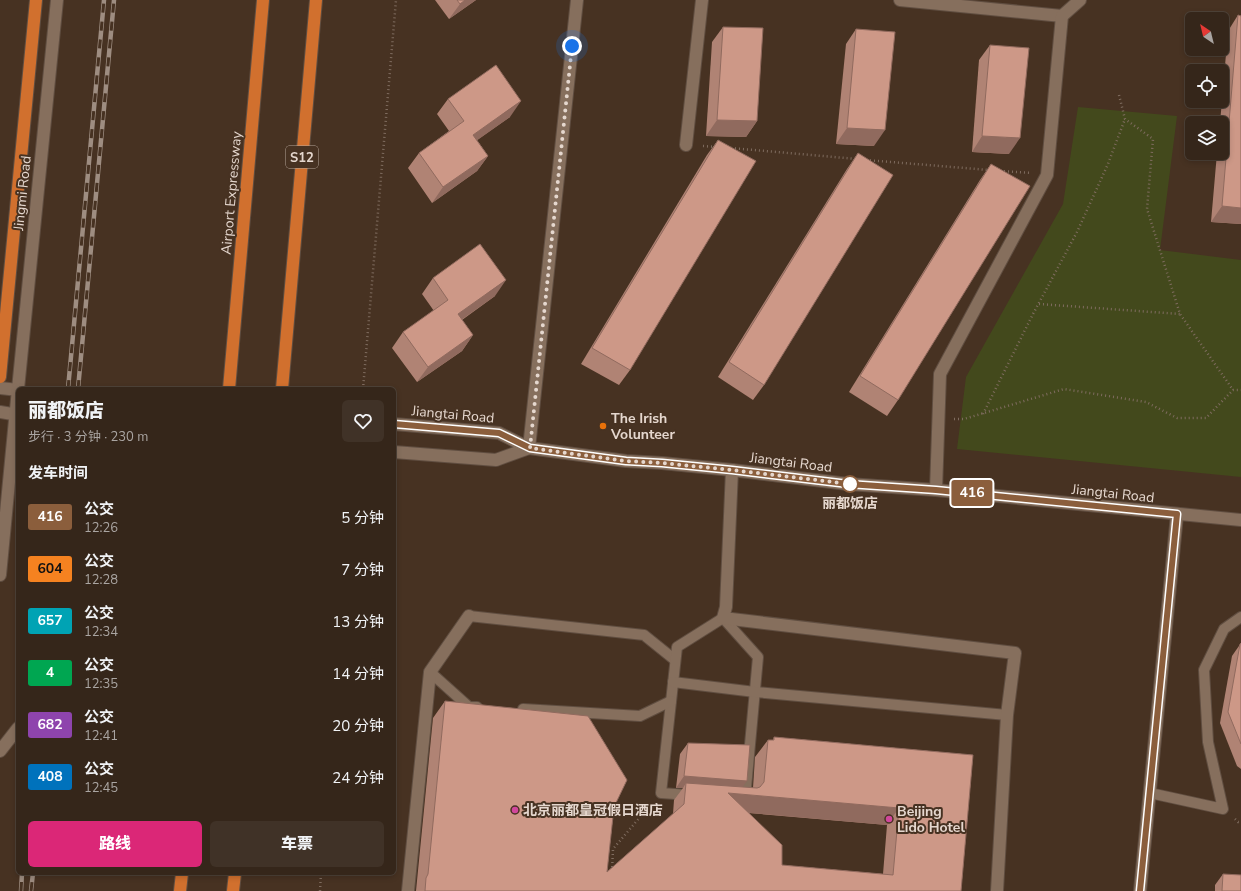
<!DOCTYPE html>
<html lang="zh">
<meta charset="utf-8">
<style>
:root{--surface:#35261a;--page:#403227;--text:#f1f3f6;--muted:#aaa5a2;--line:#4f4339;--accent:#db2777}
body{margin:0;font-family:"Nunito Sans","Noto Sans SC",sans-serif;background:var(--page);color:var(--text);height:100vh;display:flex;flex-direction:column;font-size:15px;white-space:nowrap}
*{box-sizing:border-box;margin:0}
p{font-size:13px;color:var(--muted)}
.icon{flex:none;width:22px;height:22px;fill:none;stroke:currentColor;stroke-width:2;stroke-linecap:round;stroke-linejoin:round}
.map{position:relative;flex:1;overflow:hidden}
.panel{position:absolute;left:16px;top:387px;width:380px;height:488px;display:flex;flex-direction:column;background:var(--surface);border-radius:6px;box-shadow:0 2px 6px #0003,0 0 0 1px var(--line)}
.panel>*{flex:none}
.badge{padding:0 8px;border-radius:3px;font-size:14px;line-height:26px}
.needle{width:26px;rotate:325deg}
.fabs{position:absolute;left:1185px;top:12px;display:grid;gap:8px}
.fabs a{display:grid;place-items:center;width:44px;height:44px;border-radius:6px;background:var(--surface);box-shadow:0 2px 6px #0003,0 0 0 1px var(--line);font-size:20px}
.you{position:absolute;width:20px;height:20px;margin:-10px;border:3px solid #fff;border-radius:50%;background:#1a73e8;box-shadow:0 0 0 6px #1a73e833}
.map>.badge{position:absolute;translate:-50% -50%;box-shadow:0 0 0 2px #fff}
h2{padding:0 12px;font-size:15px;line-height:36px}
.round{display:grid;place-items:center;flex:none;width:42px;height:42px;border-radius:6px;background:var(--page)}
.summary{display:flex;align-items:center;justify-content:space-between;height:68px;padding:0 12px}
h1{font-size:19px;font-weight:800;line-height:30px}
.action{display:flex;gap:8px;margin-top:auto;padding:8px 12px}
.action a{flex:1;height:46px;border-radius:6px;background:var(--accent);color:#fff;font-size:16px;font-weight:800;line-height:46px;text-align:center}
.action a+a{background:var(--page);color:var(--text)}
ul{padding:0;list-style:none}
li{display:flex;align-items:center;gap:12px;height:52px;padding:0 12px}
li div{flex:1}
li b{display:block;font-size:15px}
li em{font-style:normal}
li .badge{min-width:44px;font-weight:700;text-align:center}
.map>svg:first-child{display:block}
</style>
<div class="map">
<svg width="1241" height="891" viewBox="0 0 1241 891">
<rect width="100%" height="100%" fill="#473222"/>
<polygon fill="#43491c" points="1078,107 1177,116 1160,250 1241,260 1241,477 957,449 966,377 1063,204"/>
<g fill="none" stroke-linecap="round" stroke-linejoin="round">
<g stroke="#604e41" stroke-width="12">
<g id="lane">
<polyline points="469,616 644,635 675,660"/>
<polygon points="723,618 758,657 745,799 661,793 677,647"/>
<polyline points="430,672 469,707 477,707"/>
<polyline points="673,682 755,692 1007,715"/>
<polyline points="523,709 640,716 671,701"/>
<polyline points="1150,793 1223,809 1208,742 1204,670 1224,629 1241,617"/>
</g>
</g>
<g stroke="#604e41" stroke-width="14">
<g id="street">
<polyline points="900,0 1062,16"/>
<polyline points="686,145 702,0"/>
<polyline points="529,448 577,0"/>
<polyline points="732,470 726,607 723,618 1015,653 1007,715 997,891"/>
<polyline points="936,490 940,374 1047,175 1062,16 1080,0"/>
<polyline points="408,891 430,672 469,616"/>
<polyline points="1140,891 1177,515"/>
</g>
</g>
<g stroke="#604e41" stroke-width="14">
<g id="secondary">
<polyline points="0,388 18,390"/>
<polyline points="18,389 57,0"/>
<polyline points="0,412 18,415"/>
<polyline points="394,424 499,433 529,448 626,461 662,463 732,470 848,484 936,490 1241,520"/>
<polyline points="394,452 496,460 529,448"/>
<polyline points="0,575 18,389"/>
<polyline points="0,751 18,728"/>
</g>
</g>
<g stroke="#604e41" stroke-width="14">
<g id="highway">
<polyline points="0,377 36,0"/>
<polyline points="229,389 263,0"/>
<polyline points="282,389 316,0"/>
<polyline points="180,891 182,873"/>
<polyline points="233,891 235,873"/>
</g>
</g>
<g stroke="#7f6c5f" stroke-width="2.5" stroke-dasharray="1 3" stroke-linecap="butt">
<polyline points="1119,95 1125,119 1153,139 1147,209 1180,314 1233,390"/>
<polyline points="703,146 716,147"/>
<polyline points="731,148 857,159"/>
<polyline points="866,160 989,170"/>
<polyline points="1000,171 1031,173"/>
<polyline points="1039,304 1180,314"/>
<polyline points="363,389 396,0"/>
<polyline points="983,414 1033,314 1077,232 1108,164 1125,119"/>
<polyline points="954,419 964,419 1064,389 1146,402 1177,418 1206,418 1233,390 1241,390"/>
<polyline points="1235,819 1238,822 1241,822"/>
<polyline points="612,871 613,849 651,804"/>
<polyline points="320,891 321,873"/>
</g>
<use href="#lane" stroke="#866f5d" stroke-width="10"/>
<use href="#street" stroke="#866f5d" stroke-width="12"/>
<use href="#secondary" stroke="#866f5d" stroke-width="12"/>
<use href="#highway" stroke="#d1702e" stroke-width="12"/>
<g stroke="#9e8d81" stroke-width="4.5">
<g id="rail">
<polyline points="68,389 104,0"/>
<polyline points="78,389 114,0"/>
<polyline points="21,891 22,873"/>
<polyline points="31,891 33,873"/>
</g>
</g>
<use href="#rail" stroke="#473222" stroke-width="3" stroke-dasharray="9" stroke-linecap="butt"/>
</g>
<g fill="#b08374" fill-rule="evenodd">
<polygon points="435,0 476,0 449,19"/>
<polygon points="1238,15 1241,16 1241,224 1211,222 1217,153 1222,153 1222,123 1220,123 1228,31"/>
<polygon points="723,27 757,121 746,137 706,136 712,42"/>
<polygon points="856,29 874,146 836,144 846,44"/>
<polygon points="990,45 1009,154 972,152 979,60"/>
<polygon points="448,99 510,117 477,140 488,156 477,171 432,203 408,168 419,153 449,131 437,114"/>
<polygon points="718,140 630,370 619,385 581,364 707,155"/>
<polygon points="858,153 764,385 753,400 718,377 847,169"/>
<polygon points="991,164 898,400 887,416 849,392 980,180"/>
<polygon points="433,278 495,296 462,320 473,335 462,351 417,382 392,348 403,332 434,311 422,294"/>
<polygon points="1241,643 1241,769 1237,766 1220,723 1232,656"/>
<path d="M 445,701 L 614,807 L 607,872 L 673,814 L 674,800 L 683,788 L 676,788 L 680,754 L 688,743 L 743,787 L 753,788 L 755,757 L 768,740 L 773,740 L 774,737 L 973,755 L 961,891 L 416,891 L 433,718 ZM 749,813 L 887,825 L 883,874 L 782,865 Z"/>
<polygon points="1223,874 1241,891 1215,891 1215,885"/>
</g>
<g fill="#906a5e">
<polygon points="465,0 476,0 449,19 460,4"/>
<polygon points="521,101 510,117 462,151 473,135"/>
<polygon points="717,120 757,121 746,137 706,136"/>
<polygon points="847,128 885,130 874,146 836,144"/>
<polygon points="982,136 1020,138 1009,154 972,152"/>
<polygon points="488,156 477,171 432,203 443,187"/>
<polygon points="1222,206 1241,208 1241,224 1211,222"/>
<polygon points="506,280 495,296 447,330 458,314"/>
<polygon points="473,335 462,351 417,382 428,367"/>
<polygon points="684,776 747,781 739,792 686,783 683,788 676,788"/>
<polygon points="728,793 899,808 887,825 716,810"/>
</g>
<g fill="#cd9887" stroke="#906a5e" fill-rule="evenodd">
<polygon points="457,0 465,0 460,4"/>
<polygon points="1238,15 1241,16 1241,208 1222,206"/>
<polygon points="723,27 763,28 757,121 717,120"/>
<polygon points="856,29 895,32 885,130 847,128"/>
<polygon points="990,45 1029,48 1020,138 982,136"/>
<polygon points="496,65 521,101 473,135 488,156 443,187 419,153 464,121 448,99"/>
<polygon points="718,140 756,161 630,370 592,348"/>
<polygon points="858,153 893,175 764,385 729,362"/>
<polygon points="991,164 1030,186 898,400 860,376"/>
<polygon points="480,244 506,280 458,314 473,335 428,367 403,332 448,300 433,278"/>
<polygon points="1241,643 1241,744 1228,712 1240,644"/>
<path d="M 445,701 L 588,716 L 627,780 L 614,807 L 607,872 L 684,804 L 686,783 L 757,788 L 760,787 L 764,782 L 768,740 L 774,740 L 774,737 L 973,755 L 961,891 L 425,891 L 426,878 L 428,874 ZM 728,793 L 899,808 L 893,875 L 782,865 L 782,845 Z"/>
<polygon points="688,743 750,745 747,781 684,776"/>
<polygon points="1223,874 1241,875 1241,891 1222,891"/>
</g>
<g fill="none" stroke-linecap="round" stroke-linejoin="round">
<g stroke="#fff" stroke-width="9">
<polyline id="line" points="394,424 499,433 530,448 626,461 662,463 732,470 848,484 936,490 1177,514 1140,891"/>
</g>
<use href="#line" stroke="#8b5e3c" stroke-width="6"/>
<polyline stroke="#e5d7ce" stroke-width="4" stroke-dasharray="0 7.2" points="572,46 530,448 626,461 662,463 732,470 850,484"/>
</g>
<circle fill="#e8710a" stroke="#473222" stroke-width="1.5" cx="603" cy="426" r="4"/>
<circle fill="#fff" stroke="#8b5e3c" stroke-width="2" cx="850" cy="484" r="8"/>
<g fill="#d1479c" stroke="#473222" stroke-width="1.5">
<circle cx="515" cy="810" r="4"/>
<circle cx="889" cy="819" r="4"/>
</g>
<g text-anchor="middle" stroke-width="4" stroke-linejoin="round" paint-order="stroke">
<rect fill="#473222" stroke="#b6a69a" stroke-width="1" x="286" y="146" width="32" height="22" rx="3"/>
<g font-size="13" font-weight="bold" fill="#e5d7ce">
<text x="302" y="162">S12</text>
</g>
<g font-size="14" fill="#e5d7ce" stroke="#473222">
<text transform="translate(22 193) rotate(-84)" y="5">Jingmi Road</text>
<text transform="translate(231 193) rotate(-85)" y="5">Airport Expressway</text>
<text transform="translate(453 414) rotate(5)" y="5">Jiangtai Road</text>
<text transform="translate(791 462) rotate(7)" y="5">Jiangtai Road</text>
<text transform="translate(1113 493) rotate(6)" y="5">Jiangtai Road</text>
</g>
<g font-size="14" font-weight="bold" fill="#e5d7ce" stroke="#473222" text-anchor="start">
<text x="611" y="423">The Irish<tspan x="611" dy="16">Volunteer</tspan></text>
<text x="523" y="815">北京丽都皇冠假日酒店</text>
<text x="897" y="816">Beijing<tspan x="897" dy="16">Lido Hotel</tspan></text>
</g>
<g font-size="14" font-weight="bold" fill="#e5d7ce" stroke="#473222">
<text x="850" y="508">丽都饭店</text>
</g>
</g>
</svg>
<div class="fabs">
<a><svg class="needle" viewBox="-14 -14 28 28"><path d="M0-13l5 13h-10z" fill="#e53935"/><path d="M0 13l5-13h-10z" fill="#aaa5a2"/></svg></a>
<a><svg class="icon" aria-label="locate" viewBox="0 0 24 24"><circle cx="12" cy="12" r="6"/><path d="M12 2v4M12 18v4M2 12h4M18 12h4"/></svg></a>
<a><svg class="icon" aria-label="layers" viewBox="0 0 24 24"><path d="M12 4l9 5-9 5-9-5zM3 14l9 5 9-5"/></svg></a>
</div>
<div class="you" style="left:572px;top:46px"></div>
<b class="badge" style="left:972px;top:493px;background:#8b5e3c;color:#fff">416</b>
<section class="panel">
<div class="summary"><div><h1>丽都饭店</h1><p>步行 · 3 分钟 · 230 m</p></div><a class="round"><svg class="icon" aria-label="heart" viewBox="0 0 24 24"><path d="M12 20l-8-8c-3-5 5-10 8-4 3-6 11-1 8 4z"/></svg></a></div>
<h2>发车时间</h2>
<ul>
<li><span class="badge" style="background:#8b5e3c;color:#fff">416</span><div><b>公交</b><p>12:26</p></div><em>5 分钟</em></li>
<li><span class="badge" style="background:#f58220;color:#111">604</span><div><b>公交</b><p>12:28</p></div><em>7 分钟</em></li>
<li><span class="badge" style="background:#00a3b4;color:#fff">657</span><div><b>公交</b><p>12:34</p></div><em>13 分钟</em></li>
<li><span class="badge" style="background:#00a651;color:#fff">4</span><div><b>公交</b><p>12:35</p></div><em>14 分钟</em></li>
<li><span class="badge" style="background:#8e44ad;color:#fff">682</span><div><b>公交</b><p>12:41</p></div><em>20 分钟</em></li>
<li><span class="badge" style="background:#0072bc;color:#fff">408</span><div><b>公交</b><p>12:45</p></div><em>24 分钟</em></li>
</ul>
<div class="action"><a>路线</a><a>车票</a></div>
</section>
</div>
